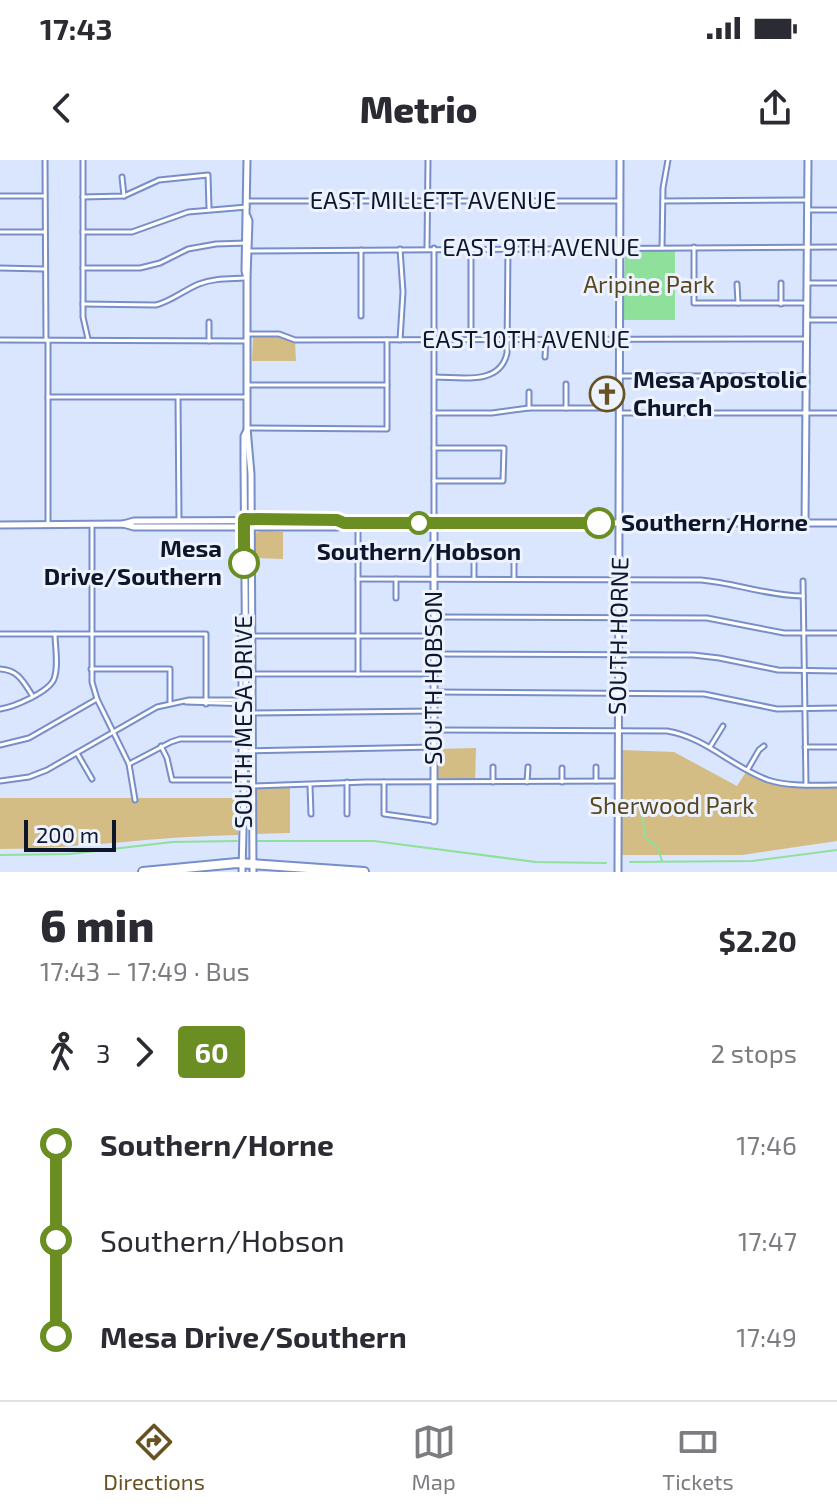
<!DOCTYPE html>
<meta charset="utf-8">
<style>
:root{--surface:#fff;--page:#f2f2f3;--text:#2b2b33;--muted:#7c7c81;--line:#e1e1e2;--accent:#665321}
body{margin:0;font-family:"Exo 2",sans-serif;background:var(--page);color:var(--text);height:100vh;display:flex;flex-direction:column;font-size:30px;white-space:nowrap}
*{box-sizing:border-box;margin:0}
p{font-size:26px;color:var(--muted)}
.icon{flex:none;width:44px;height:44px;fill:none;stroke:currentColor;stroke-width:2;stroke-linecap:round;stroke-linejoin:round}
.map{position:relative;height:712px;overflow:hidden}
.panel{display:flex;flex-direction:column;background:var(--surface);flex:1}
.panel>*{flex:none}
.badge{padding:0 16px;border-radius:6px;font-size:28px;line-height:52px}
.scale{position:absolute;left:24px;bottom:20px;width:92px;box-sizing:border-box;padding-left:8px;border:4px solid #0e162c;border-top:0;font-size:22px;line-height:28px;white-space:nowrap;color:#0e162c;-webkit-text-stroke:6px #edf2ff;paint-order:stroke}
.map>.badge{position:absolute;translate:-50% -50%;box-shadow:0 0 0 4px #fff}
.legs{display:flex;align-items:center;gap:12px;height:88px;padding:0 40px;font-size:26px}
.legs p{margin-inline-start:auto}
.head{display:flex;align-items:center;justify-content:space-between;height:136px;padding:0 40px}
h1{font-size:44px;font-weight:800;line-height:60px}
ul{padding:0 40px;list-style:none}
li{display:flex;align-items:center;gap:28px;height:96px;font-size:30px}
li i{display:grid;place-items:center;width:12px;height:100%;margin:0 10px;background:currentColor}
li i::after{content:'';width:20px;height:20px;margin:-10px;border:6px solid;border-radius:50%;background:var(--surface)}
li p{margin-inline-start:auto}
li:first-child i{background:linear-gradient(#0000 50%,currentColor 0)}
li:last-child i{background:linear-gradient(currentColor 50%,#0000 0)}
.status{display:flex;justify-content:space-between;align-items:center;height:56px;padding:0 40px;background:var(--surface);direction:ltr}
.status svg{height:22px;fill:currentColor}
header{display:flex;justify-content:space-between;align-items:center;height:104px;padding:0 40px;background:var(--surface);font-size:36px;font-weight:800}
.menu{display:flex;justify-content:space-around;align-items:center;height:112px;border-top:2px solid var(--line);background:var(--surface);font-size:22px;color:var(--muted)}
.menu a{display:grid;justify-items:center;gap:4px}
.menu .on{color:var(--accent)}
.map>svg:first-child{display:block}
</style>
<div class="status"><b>17:43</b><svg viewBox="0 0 49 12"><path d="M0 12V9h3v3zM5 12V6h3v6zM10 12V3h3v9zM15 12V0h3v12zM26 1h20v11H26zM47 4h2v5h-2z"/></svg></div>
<header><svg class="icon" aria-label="back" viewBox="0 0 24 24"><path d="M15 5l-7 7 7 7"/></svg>Metrio<svg class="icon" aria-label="share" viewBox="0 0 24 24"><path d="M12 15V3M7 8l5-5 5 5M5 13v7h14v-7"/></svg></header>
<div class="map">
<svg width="837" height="712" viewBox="0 0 837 712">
<rect width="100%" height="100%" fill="#dae5fe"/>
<g fill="#d4bd85">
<polygon points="253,177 278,177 295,182 296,201 252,201"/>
<polygon points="262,371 283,372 283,399 254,398 255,373"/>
<polygon points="476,588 475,622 433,622 434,589"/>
<polygon points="622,590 674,592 737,626 746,612 782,626 837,627 837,681 742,695 621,695"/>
<polygon points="256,628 290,628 290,673 256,674 254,631"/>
<path d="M 0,638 L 240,638 L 238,675 C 158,676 80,689 0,689 Z"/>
</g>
<polygon fill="#8fe09b" points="625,90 675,90 675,160 623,160"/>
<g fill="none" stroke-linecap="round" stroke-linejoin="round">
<g stroke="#8fe09b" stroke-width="2">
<polyline points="639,647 642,650 645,677 658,688 662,701"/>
<polyline points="257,681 374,681 536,702 606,703"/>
<polyline points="0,695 70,694 172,682 237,681"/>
<polyline points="630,702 752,701 837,690"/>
</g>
<g stroke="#788ec9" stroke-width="7">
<g id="street">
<polyline points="45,0 46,180"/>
<polyline points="83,0 83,157 88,179"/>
<polyline points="122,17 124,36"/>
<polyline points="0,36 44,36"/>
<polyline points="83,37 124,36 159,20 208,15 209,48"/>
<polyline points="247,41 619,41"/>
<polyline points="663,41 807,40"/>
<polyline points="808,50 837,50"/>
<polyline points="0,72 44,72"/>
<polyline points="83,72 132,72 188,52 247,47"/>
<polyline points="694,87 694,143 806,143"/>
<polyline points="427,88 428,0"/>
<polyline points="434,88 434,363"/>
<polyline points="662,88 663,28 668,0"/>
<polyline points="400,89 403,132 400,180"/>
<polyline points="249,91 837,87"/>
<polyline points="0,108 44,109"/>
<polyline points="83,108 140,108 160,103 188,89 216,84 247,83"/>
<polyline points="781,123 781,144"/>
<polyline points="809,123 837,123"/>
<polyline points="737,124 738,143"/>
<path d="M 83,144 L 156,145 C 172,141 184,130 199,124 C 214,118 229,119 245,118"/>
<polyline points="361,156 361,90"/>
<polyline points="807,160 837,160"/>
<polyline points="247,174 279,174 295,180 806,179"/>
<polyline points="471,179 471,88"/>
<polyline points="0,180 247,181"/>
<polyline points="48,180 48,364"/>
<polyline points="209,181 209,162"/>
<polyline points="545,197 546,179"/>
<polyline points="620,216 804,216"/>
<path d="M 435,217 C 461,217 500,226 507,193 L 508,87"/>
<polyline points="566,224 566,248"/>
<polyline points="247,225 387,225"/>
<polyline points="48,237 247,237"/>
<polyline points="178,237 179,360"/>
<polyline points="529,248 529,232"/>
<polyline points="434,253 492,253 529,248 618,248"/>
<polyline points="621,253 837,253"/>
<polyline points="247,268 387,269 387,180"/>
<polyline points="434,288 504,288 503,321 434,321"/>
<polyline points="358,363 358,514"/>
<polyline points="92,364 92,522 97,539 129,604 135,640"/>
<path d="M 358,419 L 701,420 C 735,423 769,436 803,436"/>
<polyline points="396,419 396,438"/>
<polyline points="474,419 474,393"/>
<polyline points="514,419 514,393"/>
<polyline points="803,421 806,625"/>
<polyline points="434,457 707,458 784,473 837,473"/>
<polyline points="0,474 206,474 206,544"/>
<polyline points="254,476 434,476"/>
<polyline points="434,494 693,495 719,498 778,510 837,511"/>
<path d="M 0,509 C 18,510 23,521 32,535"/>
<polyline points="91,509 170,509 170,542"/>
<polyline points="254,514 434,514"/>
<polyline points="434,532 704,534 777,549 837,548"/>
<polyline points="186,542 251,544"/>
<path d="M 0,549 C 14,547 49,532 54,519 C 59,506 55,487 55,474"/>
<polyline points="246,553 434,551"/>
<path d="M 434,570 L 667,571 C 705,577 732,607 768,620 C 790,627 814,625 837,625"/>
<polyline points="0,585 29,578 97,539"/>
<polyline points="161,586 167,598 172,620 240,620"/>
<polyline points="710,587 723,566"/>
<polyline points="805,587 837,587"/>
<polyline points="246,591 434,587"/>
<polyline points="77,593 92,619"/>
<polyline points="129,604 171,582 180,579 242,579"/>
<polyline points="493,607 493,622"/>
<polyline points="596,607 596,621"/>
<polyline points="562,608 562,622"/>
<polyline points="748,609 759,590 764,586"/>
<polyline points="241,620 241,457"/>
<polyline points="0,621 29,617 47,610 157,547 189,540 251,540"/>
<polyline points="384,622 384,654 434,661"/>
<polyline points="527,622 528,607"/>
<polyline points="252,626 366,622 618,621"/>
<polyline points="310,626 311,654"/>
<polyline points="347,654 347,622"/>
</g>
</g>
<g stroke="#788ec9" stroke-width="9">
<g id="secondary">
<polyline points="247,0 245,111 247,118 247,268 251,314 253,712"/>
<polyline points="247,56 249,61 247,117"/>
<polyline points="805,363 808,0"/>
<polyline points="123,364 134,361 337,360 344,363 837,363"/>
<polyline points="0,365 123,364 134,367 338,367 343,364"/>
<polyline points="434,661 434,363"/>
<polyline points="242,712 246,544 244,305 244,276 247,270"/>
<polyline points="618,712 620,0"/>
</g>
</g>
<g stroke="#788ec9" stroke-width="12">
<polyline id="highway" points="143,712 237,703 364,712"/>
</g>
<use href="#street" stroke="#fff" stroke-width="3"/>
<use href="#secondary" stroke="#fff" stroke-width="5"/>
<use href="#highway" stroke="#fff" stroke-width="8"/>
</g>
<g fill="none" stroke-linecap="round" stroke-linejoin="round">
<g stroke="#fff" stroke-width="18">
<polyline id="line-1" points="244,403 244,359 337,360 344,363 599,363"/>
</g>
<use href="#line-1" stroke="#6b8e23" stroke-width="12"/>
</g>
<defs>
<g id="church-ring" transform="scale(1.8)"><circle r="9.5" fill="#edf2ff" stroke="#665321" stroke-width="1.5"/><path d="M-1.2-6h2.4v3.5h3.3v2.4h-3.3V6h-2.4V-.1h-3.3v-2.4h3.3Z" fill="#665321"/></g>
</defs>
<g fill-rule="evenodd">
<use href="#church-ring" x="607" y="234"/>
</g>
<g fill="#fff" stroke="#6b8e23" stroke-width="4">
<circle cx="419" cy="363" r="10"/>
<circle cx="599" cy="363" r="14"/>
<circle cx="244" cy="403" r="14"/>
</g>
<g text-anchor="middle" stroke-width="6" stroke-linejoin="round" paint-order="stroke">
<g font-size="24" fill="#0e162c" stroke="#edf2ff">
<text x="433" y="49">EAST MILLETT AVENUE</text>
<text x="541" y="96">EAST 9TH AVENUE</text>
<text x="526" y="188">EAST 10TH AVENUE</text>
<text transform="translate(619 476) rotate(-89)" y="8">SOUTH HORNE</text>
<text transform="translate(434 518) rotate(-90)" y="8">SOUTH HOBSON</text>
<text transform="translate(244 562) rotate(-90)" y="8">SOUTH MESA DRIVE</text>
</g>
<g font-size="24" fill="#58481f" stroke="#edf2ff">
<text x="649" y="133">Aripine Park</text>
<text x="672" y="654">Sherwood Park</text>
</g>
<g font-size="24" font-weight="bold" fill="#0e162c" stroke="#edf2ff" text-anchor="start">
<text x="633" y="228">Mesa Apostolic<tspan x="633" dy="28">Church</tspan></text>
</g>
<g font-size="24" font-weight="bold" fill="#0e162c" stroke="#edf2ff" text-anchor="start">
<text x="621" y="371">Southern/Horne</text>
<text x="222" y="397" text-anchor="end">Mesa<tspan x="222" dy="28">Drive/Southern</tspan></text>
<text x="419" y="400" text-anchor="middle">Southern/Hobson</text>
</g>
</g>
</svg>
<div class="scale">200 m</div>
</div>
<section class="panel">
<div class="head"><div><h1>6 min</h1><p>17:43 – 17:49 · Bus</p></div><b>$2.20</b></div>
<div class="legs"><svg class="icon" aria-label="walk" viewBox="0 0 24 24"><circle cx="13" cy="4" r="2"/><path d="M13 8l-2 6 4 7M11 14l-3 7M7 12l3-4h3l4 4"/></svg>3<svg class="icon" aria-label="forward" viewBox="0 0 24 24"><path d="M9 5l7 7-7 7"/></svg><b class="badge" style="background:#6b8e23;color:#fff">60</b><p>2 stops</p></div>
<ul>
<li><i style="color:#6b8e23"></i><b>Southern/Horne</b><p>17:46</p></li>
<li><i style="color:#6b8e23"></i><span>Southern/Hobson</span><p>17:47</p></li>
<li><i style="color:#6b8e23"></i><b>Mesa Drive/Southern</b><p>17:49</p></li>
</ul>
</section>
<nav class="menu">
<a class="on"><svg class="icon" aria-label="directions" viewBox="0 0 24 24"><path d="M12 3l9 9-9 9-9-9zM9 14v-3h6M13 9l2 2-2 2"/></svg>Directions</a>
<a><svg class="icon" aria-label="map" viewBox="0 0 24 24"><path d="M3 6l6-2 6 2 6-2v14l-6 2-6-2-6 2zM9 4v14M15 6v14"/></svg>Map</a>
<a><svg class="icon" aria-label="tickets" viewBox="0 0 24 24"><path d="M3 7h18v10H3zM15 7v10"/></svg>Tickets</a>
</nav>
